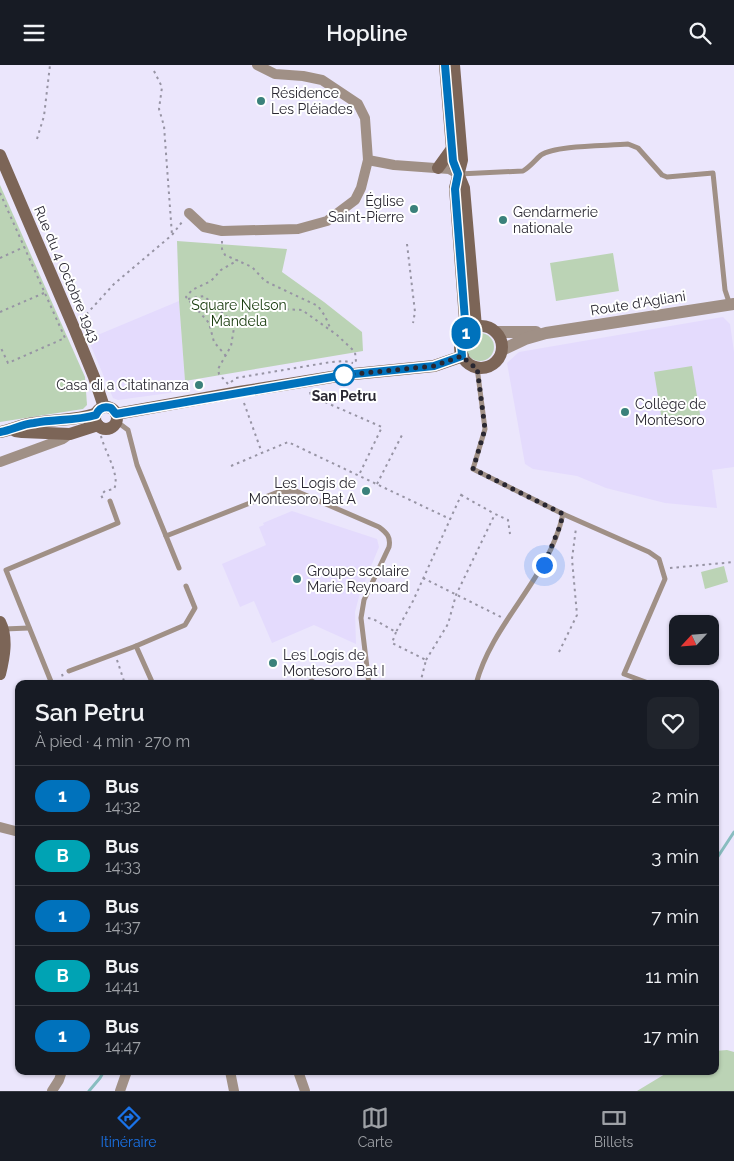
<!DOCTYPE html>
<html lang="fr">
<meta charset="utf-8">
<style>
:root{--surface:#171b24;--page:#20242c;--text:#f1f3f6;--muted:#9ea1a6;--line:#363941;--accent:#1a73e8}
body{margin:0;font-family:Raleway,sans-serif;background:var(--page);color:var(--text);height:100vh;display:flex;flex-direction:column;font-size:19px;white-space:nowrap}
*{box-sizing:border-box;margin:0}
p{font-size:16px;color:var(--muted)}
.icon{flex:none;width:28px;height:28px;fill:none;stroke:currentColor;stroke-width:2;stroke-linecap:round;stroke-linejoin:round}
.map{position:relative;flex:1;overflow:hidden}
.side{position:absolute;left:15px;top:615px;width:704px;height:395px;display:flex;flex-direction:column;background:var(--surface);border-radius:10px;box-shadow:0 1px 4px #0004}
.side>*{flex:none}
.badge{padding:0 10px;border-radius:16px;font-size:18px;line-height:32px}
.needle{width:32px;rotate:244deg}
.buttons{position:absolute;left:669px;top:550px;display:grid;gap:10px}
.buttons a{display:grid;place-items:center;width:50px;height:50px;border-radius:10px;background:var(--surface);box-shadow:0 1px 4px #0004;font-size:25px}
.you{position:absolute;width:25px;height:25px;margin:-12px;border:4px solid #fff;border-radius:50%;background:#1a73e8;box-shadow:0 0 0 8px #1a73e833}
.map>.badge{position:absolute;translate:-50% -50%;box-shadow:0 0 0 2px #fff}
.round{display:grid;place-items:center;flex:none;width:52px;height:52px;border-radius:10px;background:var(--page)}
.overview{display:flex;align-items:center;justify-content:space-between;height:85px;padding:0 20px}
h1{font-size:24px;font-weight:600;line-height:38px}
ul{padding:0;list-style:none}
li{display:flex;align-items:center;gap:15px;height:60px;padding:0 20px;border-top:1px solid var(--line)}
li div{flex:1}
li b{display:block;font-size:19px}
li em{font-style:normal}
li .badge{min-width:55px;font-weight:700;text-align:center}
header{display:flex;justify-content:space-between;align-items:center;height:65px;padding:0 20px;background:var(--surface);font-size:22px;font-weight:600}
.tabs{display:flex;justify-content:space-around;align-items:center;height:70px;border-top:1px solid var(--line);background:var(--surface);font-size:14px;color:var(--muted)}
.tabs a{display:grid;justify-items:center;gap:2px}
.tabs .on{color:var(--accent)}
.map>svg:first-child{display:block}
</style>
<header><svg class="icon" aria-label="menu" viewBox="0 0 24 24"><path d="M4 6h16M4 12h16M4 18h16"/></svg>Hopline<svg class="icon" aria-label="search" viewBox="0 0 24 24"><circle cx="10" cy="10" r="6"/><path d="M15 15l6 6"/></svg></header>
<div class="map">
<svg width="734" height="1026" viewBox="0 0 734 1026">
<rect width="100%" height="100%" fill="#ebe6fc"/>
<g fill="#e4dbfd">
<polygon points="179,236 185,316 184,326 118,335 113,333 88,274"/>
<polygon points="723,252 730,259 734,287 734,402 712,405 717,443 665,438 606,423 577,411 533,404 525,399 507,298 519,287"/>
<polygon points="292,446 377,474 379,482 360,528 355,547 356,579 314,560 272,578 254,536 240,542 222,499 266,480 259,462 264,460 263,458"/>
</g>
<g fill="#bbd3b5">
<polygon points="0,120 85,312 87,340 83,344 0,357"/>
<polygon points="177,176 287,184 282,207 324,237 362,267 363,286 185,316 179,236"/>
<polygon points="613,188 619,226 556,236 550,198"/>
<circle cx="480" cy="282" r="14"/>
<polygon points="692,301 701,355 663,362 654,307"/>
<polygon points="724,501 728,517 705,524 701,507"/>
<polygon points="727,985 734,987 734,1026 637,1026 670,1006 715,1006 715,986"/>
</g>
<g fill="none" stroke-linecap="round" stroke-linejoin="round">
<g stroke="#89bdc0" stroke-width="3">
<polyline points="715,796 734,767"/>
<polyline points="89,1026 100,1013 104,1006"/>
</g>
<g stroke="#9794a4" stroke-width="2" stroke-dasharray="2.5 4" stroke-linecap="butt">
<polyline points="154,6 162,22 159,44 164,61 172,170"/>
<polyline points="37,74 44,51 50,0"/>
<polyline points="0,128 65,273 8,298 0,281"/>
<polyline points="222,176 222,184 225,190 252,202 265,216 318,241 325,251 331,265"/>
<polyline points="407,179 415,247 413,258"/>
<polyline points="0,193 24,182"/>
<polyline points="188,234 204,231 236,260"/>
<polyline points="0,247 44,228"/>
<polyline points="82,254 114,219 172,170 182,157"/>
<polyline points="226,291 214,277 209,258 186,232 192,225 211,216 221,205 238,195"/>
<polyline points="231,317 236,313 331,297 344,296 353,298"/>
<polyline points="228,319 219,309 218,304 231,281 234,263 249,246 257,243 302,245 337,270 355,287 356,297"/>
<polyline points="310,327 311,331 382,362 359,410"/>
<polyline points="244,338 262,388"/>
<path d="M 101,371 C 104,385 121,411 114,424 L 105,426 L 101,430 L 103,434"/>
<polyline points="231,401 288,377 450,454"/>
<polyline points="377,419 402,370"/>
<polyline points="461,430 495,449"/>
<polyline points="670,503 734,497"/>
<polyline points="423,513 501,552"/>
<polyline points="368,553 373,554 396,567 413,536 463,426"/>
<polyline points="396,567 392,578 426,595 420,619"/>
<polyline points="559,587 577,550 572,494 576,463"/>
<polyline points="117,595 125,619"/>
<polyline points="426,595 448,559 456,530 495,449 508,455 510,469"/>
<polyline points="62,609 65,619"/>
<polyline points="16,636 19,635"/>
</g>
<g stroke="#a09086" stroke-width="5">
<path d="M 459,109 L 523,106 C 531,101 535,95 541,90 C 555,80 608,81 628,79 L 638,83 L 662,110 L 667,112 L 713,108 L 725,225 L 730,240"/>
<path d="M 116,356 L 128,365 L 137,400 L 166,471 L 278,427 L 296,426 L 379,462 C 387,468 391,472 389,482 L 364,535 L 361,553 L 369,619"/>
<polyline points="563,449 649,487 659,494 665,514 624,609 651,619"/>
<polyline points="166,471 179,503"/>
<polyline points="4,564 29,563"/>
<polyline points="69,606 136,581"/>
<polyline points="52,619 6,505 118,458 110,436"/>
<polyline points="153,619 136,581 185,560 195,543 186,521"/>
<polyline points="304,619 312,616 316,619"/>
<path d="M 476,619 C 493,556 549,514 563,449 L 473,404 L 485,364 L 477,302"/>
</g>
<g stroke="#a09086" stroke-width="10">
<polyline points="257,0 275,9 303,11 322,15 358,39 365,53 368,95 394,100 449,104 458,109"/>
<polyline points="189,148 204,162 222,166 298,164 327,156 355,135 361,123 368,95"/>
<polyline points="0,397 63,374 70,369"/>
<polyline points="0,762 19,767"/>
<polyline points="230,1006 234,1026"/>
<polyline points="298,1006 305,1026"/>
<polyline points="52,1026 59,1015 62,1006"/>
<polyline points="120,1026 127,1006"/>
</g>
<g stroke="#a09086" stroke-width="12">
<polyline points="496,267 536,267"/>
<polyline points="502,285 525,274 546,268 734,239"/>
</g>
<g stroke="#7c6557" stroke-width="12">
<polyline points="445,0 453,96 464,123 476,262"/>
<polyline points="454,0 462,95 455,123 466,268"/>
<polyline points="0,90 74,263 94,312 104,342"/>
<polyline points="438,103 451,85"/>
<circle cx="481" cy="282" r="21"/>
<circle cx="106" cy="353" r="11"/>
<polyline points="116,349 239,327 344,310 434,301 463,291"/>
<polyline points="15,366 22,367 70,369 98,360"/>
<path d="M 0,367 C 12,365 22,359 34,358 C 54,354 75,356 95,349"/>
<path d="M 0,557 C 8,573 4,593 0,609"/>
</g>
</g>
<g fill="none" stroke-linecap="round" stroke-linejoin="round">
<g stroke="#fff" stroke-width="11">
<path id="line" d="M 0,367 C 12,365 22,359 34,358 C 55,354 75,356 96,350 C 99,343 104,341 111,343 L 116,349 L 344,310 L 434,301 L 462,291 L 461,279 L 466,268 L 455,124 L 458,109 L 453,96 L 445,0"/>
</g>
<use href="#line" stroke="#0072bc" stroke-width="8"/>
<polyline stroke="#292731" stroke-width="5" stroke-dasharray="0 9" points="344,310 434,301 462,291 471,300 477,302 485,364 473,404 563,449 560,461 544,500"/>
</g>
<g fill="#3a817b" stroke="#fff" stroke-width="2">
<circle cx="261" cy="36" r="5"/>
<circle cx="414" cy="144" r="5"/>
<circle cx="503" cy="155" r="5"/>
<circle cx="199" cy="320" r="5"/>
<circle cx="625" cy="347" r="5"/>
<circle cx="366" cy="426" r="5"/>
<circle cx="297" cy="514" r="5"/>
<circle cx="273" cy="598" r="5"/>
</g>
<circle fill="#fff" stroke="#0072bc" stroke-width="2.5" cx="344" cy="310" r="10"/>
<g text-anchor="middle" stroke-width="4" stroke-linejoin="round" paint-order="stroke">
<g font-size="14" fill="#292731" stroke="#fff" text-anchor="start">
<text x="271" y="33">Résidence<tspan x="271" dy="16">Les Pléiades</tspan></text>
<text x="404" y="141" text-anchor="end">Église<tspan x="404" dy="16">Saint-Pierre</tspan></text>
<text x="513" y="152">Gendarmerie<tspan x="513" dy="16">nationale</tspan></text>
<text x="189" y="325" text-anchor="end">Casa di a Citatinanza</text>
<text x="635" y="344">Collège de<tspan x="635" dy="16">Montesoro</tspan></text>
<text x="356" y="423" text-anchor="end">Les Logis de<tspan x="356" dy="16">Montesoro Bat A</tspan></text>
<text x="307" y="511">Groupe scolaire<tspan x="307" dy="16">Marie Reynoard</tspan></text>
<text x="283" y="595">Les Logis de<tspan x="283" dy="16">Montesoro Bat I</tspan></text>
</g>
<g font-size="14" fill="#292731" stroke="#fff">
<text transform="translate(67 209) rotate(67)" y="5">Rue du 4 Octobre 1943</text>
<text transform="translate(638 238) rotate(-9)" y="5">Route d'Agliani</text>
</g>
<g font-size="14" fill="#133708" stroke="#fff">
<text x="239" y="245">Square Nelson<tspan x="239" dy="16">Mandela</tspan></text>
</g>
<g font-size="14" font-weight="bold" fill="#292731" stroke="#fff">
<text x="344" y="336">San Petru</text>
</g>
</g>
</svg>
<div class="buttons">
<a><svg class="needle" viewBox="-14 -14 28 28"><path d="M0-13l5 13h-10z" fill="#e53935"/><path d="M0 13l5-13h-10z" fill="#9ea1a6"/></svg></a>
</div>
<div class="you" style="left:544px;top:500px"></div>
<b class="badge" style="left:466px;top:268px;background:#0072bc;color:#fff">1</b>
<section class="side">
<div class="overview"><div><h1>San Petru</h1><p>À pied · 4 min · 270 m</p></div><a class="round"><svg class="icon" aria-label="heart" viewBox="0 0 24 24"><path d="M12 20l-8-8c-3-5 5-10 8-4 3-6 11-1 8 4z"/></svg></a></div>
<ul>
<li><span class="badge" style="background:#0072bc;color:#fff">1</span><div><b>Bus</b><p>14:32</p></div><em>2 min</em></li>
<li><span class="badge" style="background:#00a3b4;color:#fff">B</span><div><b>Bus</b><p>14:33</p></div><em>3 min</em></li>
<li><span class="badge" style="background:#0072bc;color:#fff">1</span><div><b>Bus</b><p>14:37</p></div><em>7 min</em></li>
<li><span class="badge" style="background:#00a3b4;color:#fff">B</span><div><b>Bus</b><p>14:41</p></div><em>11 min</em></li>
<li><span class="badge" style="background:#0072bc;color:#fff">1</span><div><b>Bus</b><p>14:47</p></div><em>17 min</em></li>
</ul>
</section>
</div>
<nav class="tabs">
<a class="on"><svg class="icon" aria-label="directions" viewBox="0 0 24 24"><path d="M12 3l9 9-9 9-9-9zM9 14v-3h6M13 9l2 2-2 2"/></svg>Itinéraire</a>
<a><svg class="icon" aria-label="map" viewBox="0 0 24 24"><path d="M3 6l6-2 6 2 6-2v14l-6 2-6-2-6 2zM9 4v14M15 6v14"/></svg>Carte</a>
<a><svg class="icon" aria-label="tickets" viewBox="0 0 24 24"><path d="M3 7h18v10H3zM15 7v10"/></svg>Billets</a>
</nav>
